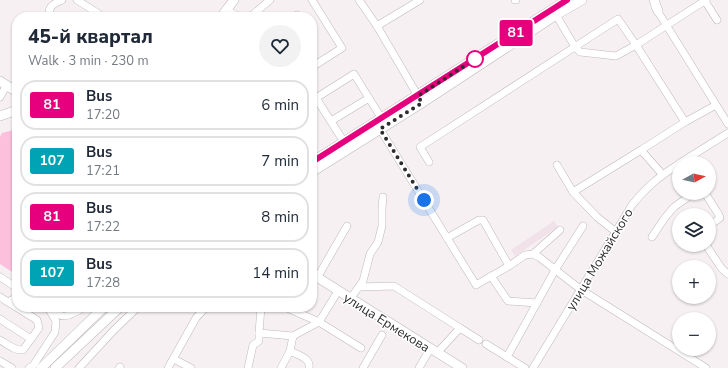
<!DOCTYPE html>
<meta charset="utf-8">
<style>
:root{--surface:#fff;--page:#f2f2f3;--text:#1f2937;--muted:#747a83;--line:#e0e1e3}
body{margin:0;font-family:"Nunito Sans",sans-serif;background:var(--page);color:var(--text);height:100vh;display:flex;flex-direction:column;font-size:15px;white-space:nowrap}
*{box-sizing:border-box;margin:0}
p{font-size:13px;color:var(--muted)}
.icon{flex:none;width:22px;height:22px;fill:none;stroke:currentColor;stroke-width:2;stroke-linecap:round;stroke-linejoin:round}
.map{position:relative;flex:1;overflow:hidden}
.sheet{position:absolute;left:12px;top:12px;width:305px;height:300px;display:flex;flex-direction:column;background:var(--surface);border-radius:16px;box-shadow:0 1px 3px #0004}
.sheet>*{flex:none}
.badge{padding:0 8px;border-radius:3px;font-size:14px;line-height:26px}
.needle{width:26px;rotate:82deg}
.tools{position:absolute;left:672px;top:156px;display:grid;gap:8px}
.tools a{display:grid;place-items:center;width:44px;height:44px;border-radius:50%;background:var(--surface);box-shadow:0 1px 3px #0004;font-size:20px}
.you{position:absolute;width:20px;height:20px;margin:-10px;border:3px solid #fff;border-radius:50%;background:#1a73e8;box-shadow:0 0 0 6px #1a73e833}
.map>.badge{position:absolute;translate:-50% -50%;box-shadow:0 0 0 2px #fff}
.round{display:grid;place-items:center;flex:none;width:42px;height:42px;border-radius:21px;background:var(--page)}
.summary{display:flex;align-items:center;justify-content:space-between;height:68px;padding:0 16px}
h1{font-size:19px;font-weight:800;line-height:30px}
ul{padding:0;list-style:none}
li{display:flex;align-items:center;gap:12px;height:50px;margin:0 8px 6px;padding:0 8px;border:2px solid var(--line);border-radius:16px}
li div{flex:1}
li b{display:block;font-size:15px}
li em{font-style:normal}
li .badge{min-width:44px;font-weight:700;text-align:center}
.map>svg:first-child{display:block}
</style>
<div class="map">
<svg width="728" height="368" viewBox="0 0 728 368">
<rect width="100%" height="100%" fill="#f6f0f3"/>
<polygon fill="#f1e2e9" points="554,221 558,227 515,256 511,250"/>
<polygon fill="#fcbfdc" points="17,129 17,275 0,264 0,137 2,133"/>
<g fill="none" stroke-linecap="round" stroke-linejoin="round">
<g stroke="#beb8bb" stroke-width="8">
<g id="minor">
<polyline points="77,0 99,14"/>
<polyline points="312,0 342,48 312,67"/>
<polyline points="359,0 377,26 418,96"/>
<polyline points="515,0 516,0"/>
<polyline points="705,1 717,20"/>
<polyline points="655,7 728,124"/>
<polyline points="226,10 240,17"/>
<polyline points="556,15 575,47 580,52 616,56 636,45 685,122 716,105"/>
<path d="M 55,17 L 49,13 C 49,5 56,3 62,0"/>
<polyline points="250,17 270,0"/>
<polyline points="295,17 297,15"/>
<polyline points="377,26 420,0"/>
<polyline points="0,97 7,85"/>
<polyline points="331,121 369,98"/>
<polyline points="380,129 476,285 509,266 525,255 533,254 539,257 580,289 706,368"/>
<polyline points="344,142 316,98 354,74 382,119"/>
<polyline points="641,150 685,122"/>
<polyline points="429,162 420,147 618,19 636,45 706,0"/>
<polyline points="680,163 728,133"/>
<polyline points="557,165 573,192 597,217 616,232"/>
<polyline points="573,192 641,150 662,174"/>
<polyline points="705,193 719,215 720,218 709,226"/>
<polyline points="652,237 664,219 674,207 694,193"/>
<polyline points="447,238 479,220 483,220 509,266"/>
<polyline points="706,245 722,269 728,274"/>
<polyline points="533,254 560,230"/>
<polyline points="491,276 508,301 537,303"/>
<polyline points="0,277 17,288"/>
<polyline points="317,278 347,226"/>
<polyline points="359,287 394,286 460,328 437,353"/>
<polyline points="0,297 8,302 17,297"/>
<polyline points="350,299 363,281 370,254 378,242 382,226 382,208 383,197"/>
<path d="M 45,307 C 62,319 66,319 84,307"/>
<polyline points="261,307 259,333 293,336 319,322 361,348"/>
<polyline points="285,307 319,322 338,291"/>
<polyline points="0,319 31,339"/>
<polyline points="460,328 479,340"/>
<path d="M 0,340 C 7,344 15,351 23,350 L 39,328 L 37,320 L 8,302"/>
<polyline points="486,344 507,357"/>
<path d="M 290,351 C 298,355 311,358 309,368"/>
<polyline points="174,359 191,368"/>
<polyline points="0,361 12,368"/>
<polyline points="29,368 33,366 55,332 56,321 50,311"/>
<polyline points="79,368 114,330 138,307"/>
<polyline points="119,368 120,367"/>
<polyline points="168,368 196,318 205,308 214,307"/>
<polyline points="248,368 253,345 259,341 259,333"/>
<polyline points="281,368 290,351 293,336"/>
<polyline points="363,368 382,335"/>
<polyline points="419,368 430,349"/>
<polyline points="525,368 507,357 555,270 583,226"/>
<path d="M 533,368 L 632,205 C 646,187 660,176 679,164"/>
</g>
</g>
<g stroke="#beb8bb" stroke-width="10">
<g id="major">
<polyline points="654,0 658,11"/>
<polyline points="221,17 234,0"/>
<polyline points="0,81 17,92"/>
<polyline points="0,116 17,110"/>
<polyline points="312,162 567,0"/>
<polyline points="312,172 422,103 556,15 582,0"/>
<polyline points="312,274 462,368"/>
<polyline points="41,368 104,307"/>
<polyline points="55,368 120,307"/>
</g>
</g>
<use href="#minor" stroke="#fff" stroke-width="7"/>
<use href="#major" stroke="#fff" stroke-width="9"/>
</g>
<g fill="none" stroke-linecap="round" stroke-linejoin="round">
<g stroke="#fff" stroke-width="9">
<polyline id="line" points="312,162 567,0"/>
</g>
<use href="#line" stroke="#e6007e" stroke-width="6"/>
<polyline stroke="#2e2c2d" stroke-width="4" stroke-dasharray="0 7.2" points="424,200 380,129 422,103 418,96 475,59"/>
</g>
<circle fill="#fff" stroke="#e6007e" stroke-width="2" cx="475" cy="59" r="8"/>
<g text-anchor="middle" stroke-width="3" stroke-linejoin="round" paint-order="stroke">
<g font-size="13" fill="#2e2c2d" stroke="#fff">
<text transform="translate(599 259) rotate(-59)" y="5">улица Можайского</text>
<text transform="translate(387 322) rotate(32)" y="5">улица Ермекова</text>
</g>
</g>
</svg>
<div class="tools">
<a><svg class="needle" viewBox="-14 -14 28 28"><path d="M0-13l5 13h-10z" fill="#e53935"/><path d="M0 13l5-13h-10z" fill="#747a83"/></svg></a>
<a><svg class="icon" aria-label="layers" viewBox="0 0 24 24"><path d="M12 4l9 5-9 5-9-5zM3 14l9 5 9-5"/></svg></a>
<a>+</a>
<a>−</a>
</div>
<div class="you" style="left:424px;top:200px"></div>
<b class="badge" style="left:516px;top:33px;background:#e6007e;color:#fff">81</b>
<section class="sheet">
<div class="summary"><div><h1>45-й квартал</h1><p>Walk · 3 min · 230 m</p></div><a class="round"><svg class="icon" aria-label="heart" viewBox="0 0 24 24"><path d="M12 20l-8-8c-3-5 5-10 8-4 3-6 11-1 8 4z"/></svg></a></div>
<ul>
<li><span class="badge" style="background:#e6007e;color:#fff">81</span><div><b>Bus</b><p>17:20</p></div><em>6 min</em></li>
<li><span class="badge" style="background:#00a3b4;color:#fff">107</span><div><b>Bus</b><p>17:21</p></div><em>7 min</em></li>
<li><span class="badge" style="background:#e6007e;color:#fff">81</span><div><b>Bus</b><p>17:22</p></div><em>8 min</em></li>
<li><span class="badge" style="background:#00a3b4;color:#fff">107</span><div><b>Bus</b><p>17:28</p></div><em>14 min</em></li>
</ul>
</section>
</div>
